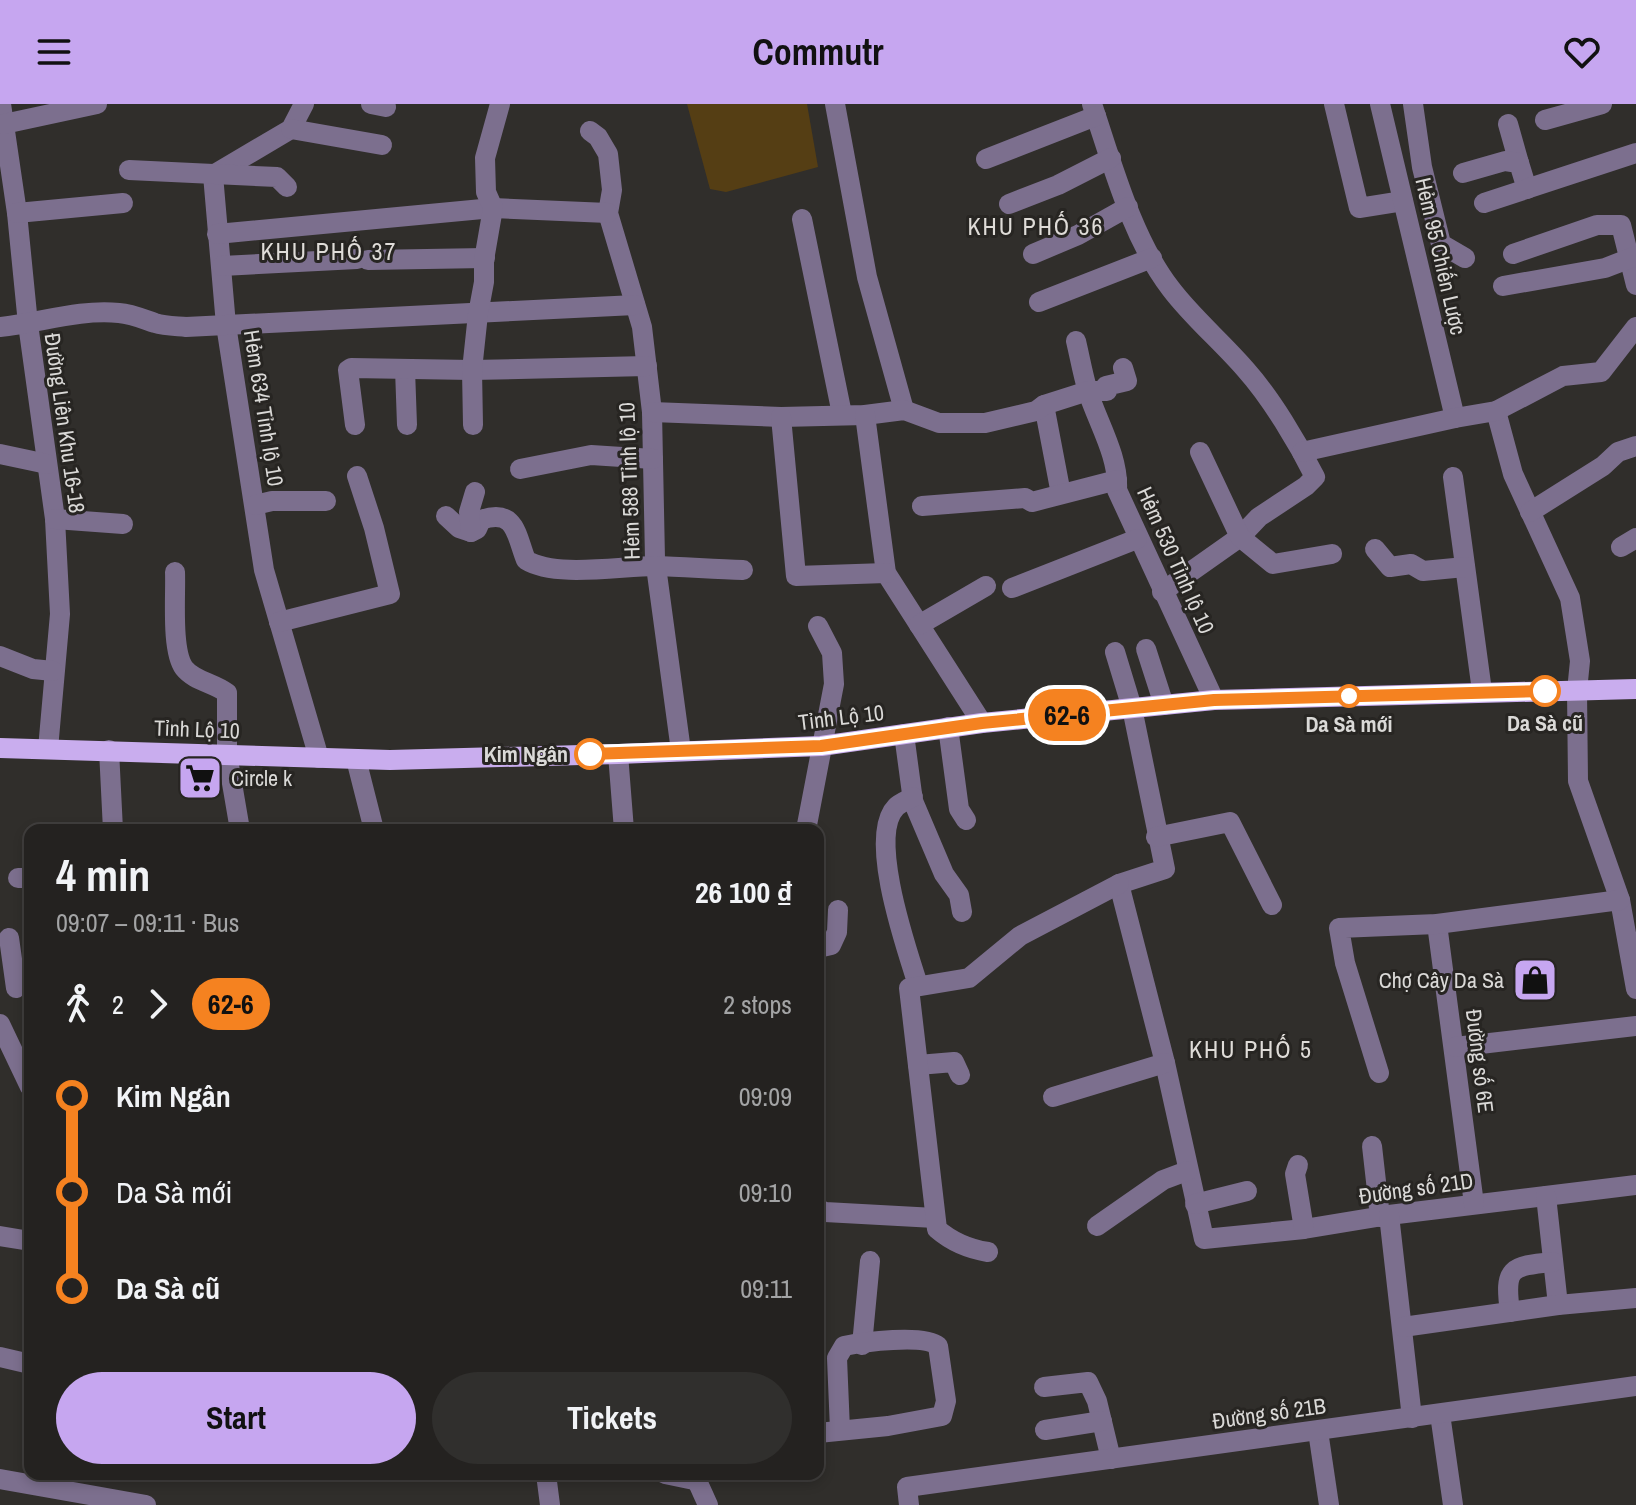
<!DOCTYPE html>
<meta charset="utf-8">
<style>
:root{--surface:#242220;--page:#302f2d;--text:#f1f3f6;--muted:#a3a4a5;--line:#413f3e;--accent:#c6a6f0}
body{margin:0;font-family:"Archivo Narrow",sans-serif;background:var(--page);color:var(--text);height:100vh;display:flex;flex-direction:column;font-size:30px;white-space:nowrap}
*{box-sizing:border-box;margin:0}
p{font-size:26px;color:var(--muted)}
.icon{flex:none;width:44px;height:44px;fill:none;stroke:currentColor;stroke-width:2;stroke-linecap:round;stroke-linejoin:round}
.map{position:relative;flex:1;overflow:hidden}
.panel{position:absolute;left:24px;top:720px;width:800px;height:656px;display:flex;flex-direction:column;background:var(--surface);border-radius:16px;box-shadow:0 4px 12px #0003,0 0 0 2px var(--line)}
.panel>*{flex:none}
.badge{padding:0 16px;border-radius:26px;font-size:28px;line-height:52px}
.map>.badge{position:absolute;translate:-50% -50%;box-shadow:0 0 0 4px #fff}
.legs{display:flex;align-items:center;gap:12px;height:88px;padding:0 32px;font-size:26px}
.legs p{margin-inline-start:auto}
.summary{display:flex;align-items:center;justify-content:space-between;height:136px;padding:0 32px}
h1{font-size:44px;font-weight:800;line-height:60px}
.cta{display:flex;gap:16px;margin-top:auto;padding:16px 32px}
.cta a{flex:1;height:92px;border-radius:48px;background:var(--accent);color:#111;font-size:32px;font-weight:800;line-height:92px;text-align:center}
.cta a+a{background:var(--page);color:var(--text)}
ul{padding:0 32px;list-style:none}
li{display:flex;align-items:center;gap:28px;height:96px;font-size:30px}
li i{display:grid;place-items:center;width:12px;height:100%;margin:0 10px;background:currentColor}
li i::after{content:'';width:20px;height:20px;margin:-10px;border:6px solid;border-radius:50%;background:var(--surface)}
li p{margin-inline-start:auto}
li:first-child i{background:linear-gradient(#0000 50%,currentColor 0)}
li:last-child i{background:linear-gradient(currentColor 50%,#0000 0)}
header{display:flex;justify-content:space-between;align-items:center;height:104px;padding:0 32px;background:var(--accent);color:#111;font-size:36px;font-weight:800}
.map>svg:first-child{display:block}
</style>
<header><svg class="icon" aria-label="menu" viewBox="0 0 24 24"><path d="M4 6h16M4 12h16M4 18h16"/></svg>Commutr<svg class="icon" aria-label="heart" viewBox="0 0 24 24"><path d="M12 20l-8-8c-3-5 5-10 8-4 3-6 11-1 8 4z"/></svg></header>
<div class="map">
<svg width="1636" height="1401" viewBox="0 0 1636 1401">
<rect width="100%" height="100%" fill="#302e2b"/>
<polygon fill="#553e14" points="687,0 807,0 818,63 726,88 710,85"/>
<g fill="none" stroke-linecap="round" stroke-linejoin="round">
<g stroke="#7c6f8e" stroke-width="20">
<polyline points="1,0 17,109 28,220 55,415 60,510 48,645"/>
<polyline points="304,0 291,25 213,71 226,221 264,466 319,654"/>
<polyline points="371,0 386,3"/>
<polyline points="835,0 867,173 904,306"/>
<path d="M 1092,0 C 1112,59 1132,135 1171,185 C 1193,214 1222,238 1246,266 C 1271,294 1298,339 1315,373 L 1306,382 L 1259,413 L 1240,433 L 1162,488"/>
<polyline points="1334,0 1359,104 1403,97"/>
<polyline points="1380,0 1455,314"/>
<polyline points="1413,0 1422,63 1441,140 1465,154"/>
<polyline points="1545,16 1602,0"/>
<polyline points="4,20 97,0"/>
<polyline points="1508,20 1519,59"/>
<polyline points="291,25 382,41"/>
<polyline points="590,27 598,33 608,50 612,86 608,109 642,223 652,308 655,455 681,647"/>
<polyline points="986,55 1096,12"/>
<polyline points="129,66 277,73 287,83"/>
<polyline points="1463,69 1505,57 1519,59 1527,85"/>
<polyline points="1484,99 1636,49"/>
<polyline points="1009,100 1058,81 1111,54"/>
<polyline points="17,109 123,99"/>
<polyline points="802,115 842,310"/>
<polyline points="217,130 493,104 608,109"/>
<polyline points="1033,150 1078,131 1128,103"/>
<polyline points="1513,150 1597,121 1621,121 1636,181"/>
<polyline points="368,156 485,154"/>
<polyline points="222,162 357,155"/>
<polyline points="1503,182 1605,164 1636,152"/>
<polyline points="1039,198 1152,154"/>
<path d="M 0,223 C 40,219 78,205 119,209 C 132,210 143,215 155,219 C 165,222 176,222 186,223 L 635,201"/>
<path d="M 1076,237 C 1080,254 1083,271 1088,288 C 1098,319 1119,353 1117,386 L 1214,596"/>
<polyline points="405,265 407,321"/>
<polyline points="1044,301 1061,390"/>
<polyline points="1496,307 1513,370 1570,494 1580,557 1577,587 1578,677 1620,796 1636,885"/>
<polyline points="652,308 781,313 865,311 904,306 939,319 985,319 1036,307 1044,301 1088,287 1107,287 1106,282 1127,277 1123,264"/>
<polyline points="865,311 886,469 982,619"/>
<polyline points="781,313 796,472 886,469"/>
<polyline points="355,321 348,266 351,264 472,266 647,262"/>
<polyline points="473,321 472,266 478,210 484,178 484,156 493,104 486,88 485,54 500,0"/>
<polyline points="1200,348 1240,433 1273,460 1332,450"/>
<polyline points="1302,348 1455,314 1496,307 1563,272 1601,268 1636,223"/>
<polyline points="0,350 47,360"/>
<polyline points="520,365 591,351 653,355"/>
<polyline points="1453,373 1482,587"/>
<polyline points="255,401 272,397 326,397"/>
<polyline points="922,402 1025,394 1032,398 1117,376"/>
<polyline points="1530,408 1603,362 1618,348 1636,342"/>
<path d="M 446,412 L 459,424 L 471,428 L 477,425 L 481,416 C 516,404 516,431 526,456 C 555,474 620,462 655,462 C 684,463 714,465 743,466"/>
<polyline points="55,415 123,420"/>
<polyline points="471,428 469,408 475,388"/>
<polyline points="1621,443 1636,434"/>
<polyline points="1375,445 1390,463 1411,460 1423,467 1465,463"/>
<path d="M 175,468 C 176,491 171,546 184,564 C 194,577 214,579 227,589 L 227,650 L 240,726"/>
<polyline points="1012,484 1137,435"/>
<polyline points="279,518 390,490 374,424 357,372"/>
<polyline points="919,521 986,482"/>
<polyline points="1146,545 1164,601"/>
<polyline points="1115,548 1132,604 1165,765 1119,780 1165,959 1204,1135 1304,1125 1389,1111 1636,1081"/>
<polyline points="0,552 33,565 53,567"/>
<polyline points="948,623 959,705 966,716"/>
<polyline points="904,630 913,697 944,770 959,791 962,808"/>
<polyline points="109,646 113,726"/>
<polyline points="618,650 624,726"/>
<polyline points="356,655 374,726"/>
<path d="M 913,693 C 908,696 900,699 896,703 C 867,732 907,846 918,881"/>
<polyline points="806,726 834,580 832,549 818,522"/>
<polyline points="1156,733 1230,718 1272,801"/>
<polyline points="18,774 30,774"/>
<polyline points="1437,820 1474,1100"/>
<polyline points="9,834 16,884"/>
<polyline points="818,844 831,841 837,828 838,806"/>
<polyline points="0,920 30,983"/>
<polyline points="1455,943 1636,922"/>
<polyline points="918,961 954,958 960,971"/>
<polyline points="1379,969 1345,859 1339,824 1437,820 1620,796"/>
<polyline points="1053,993 1165,959"/>
<polyline points="1372,1042 1380,1113"/>
<polyline points="1298,1061 1295,1070 1304,1125"/>
<polyline points="1546,1092 1558,1201"/>
<polyline points="1195,1100 1247,1087"/>
<polyline points="818,1105 825,1108 935,1114"/>
<polyline points="1389,1111 1412,1314"/>
<polyline points="1097,1122 1163,1076 1187,1067"/>
<polyline points="0,1132 30,1137"/>
<path d="M 988,1148 C 969,1145 952,1138 937,1125 L 909,884 L 969,874 L 1020,832 L 1119,780"/>
<path d="M 1510,1208 C 1504,1164 1510,1162 1553,1158"/>
<polyline points="1403,1223 1558,1201 1636,1194"/>
<polyline points="862,1241 870,1157"/>
<polyline points="0,1253 30,1260"/>
<polyline points="1044,1283 1088,1278 1097,1297 1111,1355"/>
<polyline points="1440,1310 1453,1401"/>
<polyline points="1045,1326 1102,1317"/>
<polyline points="1318,1327 1329,1401"/>
<path d="M 818,1329 L 888,1322 L 942,1312 L 946,1297 L 938,1242 C 924,1230 863,1238 844,1242 L 837,1254 L 840,1326"/>
<polyline points="546,1370 550,1401"/>
<polyline points="665,1370 694,1376"/>
<polyline points="694,1370 708,1401"/>
<polyline points="0,1375 146,1401"/>
<polyline points="909,1401 907,1383 1636,1282"/>
</g>
<polyline stroke="#c9adee" stroke-width="20" points="0,644 390,656 618,650 821,642 982,619 1214,596 1636,585"/>
</g>
<g fill="none" stroke-linecap="round" stroke-linejoin="round">
<g stroke="#fff" stroke-width="18">
<polyline id="line-1" points="590,650 821,642 982,619 1214,596 1545,587"/>
</g>
<use href="#line-1" stroke="#f58220" stroke-width="12"/>
</g>
<defs>
<g id="supermarket-square" transform="scale(2.3)"><rect x="-9" y="-9" width="18" height="18" rx="4" fill="#c6a6f0" stroke="#272522"/><path d="M-6-5.5h2.5l.6 2H6L4.5 2H-2.5L-4.4-4H-6ZM-1.5 3.2a1.3 1.3 0 1 0 .1 0ZM3 3.2a1.3 1.3 0 1 0 .1 0Z" fill="#111"/></g>
<g id="shop-square" transform="scale(2.3)"><rect x="-9" y="-9" width="18" height="18" rx="4" fill="#c6a6f0" stroke="#272522"/><path d="M-5-2.5h2.3a2.7 3.5 0 0 1 5.4 0H5L5.5 6h-11ZM-1.5-2.5h3a1.5 2.3 0 0 0-3 0Z" fill="#111"/></g>
</defs>
<g fill-rule="evenodd">
<use href="#supermarket-square" x="200" y="674"/>
<use href="#shop-square" x="1535" y="876"/>
</g>
<g fill="#fff" stroke="#f58220" stroke-width="4">
<circle cx="1545" cy="587" r="14"/>
<circle cx="1349" cy="592" r="10"/>
<circle cx="590" cy="650" r="14"/>
</g>
<g text-anchor="middle" stroke-width="6" stroke-linejoin="round" paint-order="stroke">
<g font-size="22" fill="#dad9d7" stroke="#272522">
<text transform="translate(1441 152) rotate(77)" y="8">Hẻm 95 Chiến Lược</text>
<text transform="translate(264 304) rotate(81)" y="8">Hẻm 634 Tỉnh lộ 10</text>
<text transform="translate(65 319) rotate(82)" y="8">Đường Liên Khu 16-18</text>
<text transform="translate(629 377) rotate(-92)" y="8">Hẻm 588 Tỉnh lộ 10</text>
<text transform="translate(1176 456) rotate(66)" y="8">Hẻm 530 Tỉnh lộ 10</text>
<text transform="translate(841 613) rotate(-7)" y="8">Tỉnh Lộ 10</text>
<text transform="translate(197 625) rotate(2)" y="8">Tỉnh Lộ 10</text>
<text transform="translate(1480 957) rotate(83)" y="8">Đường số 6E</text>
<text transform="translate(1416 1084) rotate(-8)" y="8">Đường số 21D</text>
<text transform="translate(1269 1309) rotate(-8)" y="8">Đường số 21B</text>
</g>
<g font-size="22" font-weight="bold" fill="#dad9d7" stroke="#272522">
<text x="1545" y="627">Da Sà cũ</text>
<text x="1349" y="628">Da Sà mới</text>
<text x="568" y="658" text-anchor="end">Kim Ngân</text>
</g>
<g font-size="22" fill="#dad9d7" stroke="#272522" text-anchor="start">
<text x="231" y="682">Circle k</text>
<text x="1504" y="884" text-anchor="end">Chợ Cây Da Sà</text>
</g>
<g font-size="24" letter-spacing="2" fill="#dfdcd8" stroke="#272522">
<text x="1036" y="131">KHU PHỐ 36</text>
<text x="329" y="156">KHU PHỐ 37</text>
<text x="1251" y="954">KHU PHỐ 5</text>
</g>
</g>
</svg>
<b class="badge" style="left:1067px;top:611px;background:#f58220;color:#111">62-6</b>
<section class="panel">
<div class="summary"><div><h1>4 min</h1><p>09:07 – 09:11 · Bus</p></div><b>26 100 ₫</b></div>
<div class="legs"><svg class="icon" aria-label="walk" viewBox="0 0 24 24"><circle cx="13" cy="4" r="2"/><path d="M13 8l-2 6 4 7M11 14l-3 7M7 12l3-4h3l4 4"/></svg>2<svg class="icon" aria-label="forward" viewBox="0 0 24 24"><path d="M9 5l7 7-7 7"/></svg><b class="badge" style="background:#f58220;color:#111">62-6</b><p>2 stops</p></div>
<ul>
<li><i style="color:#f58220"></i><b>Kim Ngân</b><p>09:09</p></li>
<li><i style="color:#f58220"></i><span>Da Sà mới</span><p>09:10</p></li>
<li><i style="color:#f58220"></i><b>Da Sà cũ</b><p>09:11</p></li>
</ul>
<div class="cta"><a>Start</a><a>Tickets</a></div>
</section>
</div>
